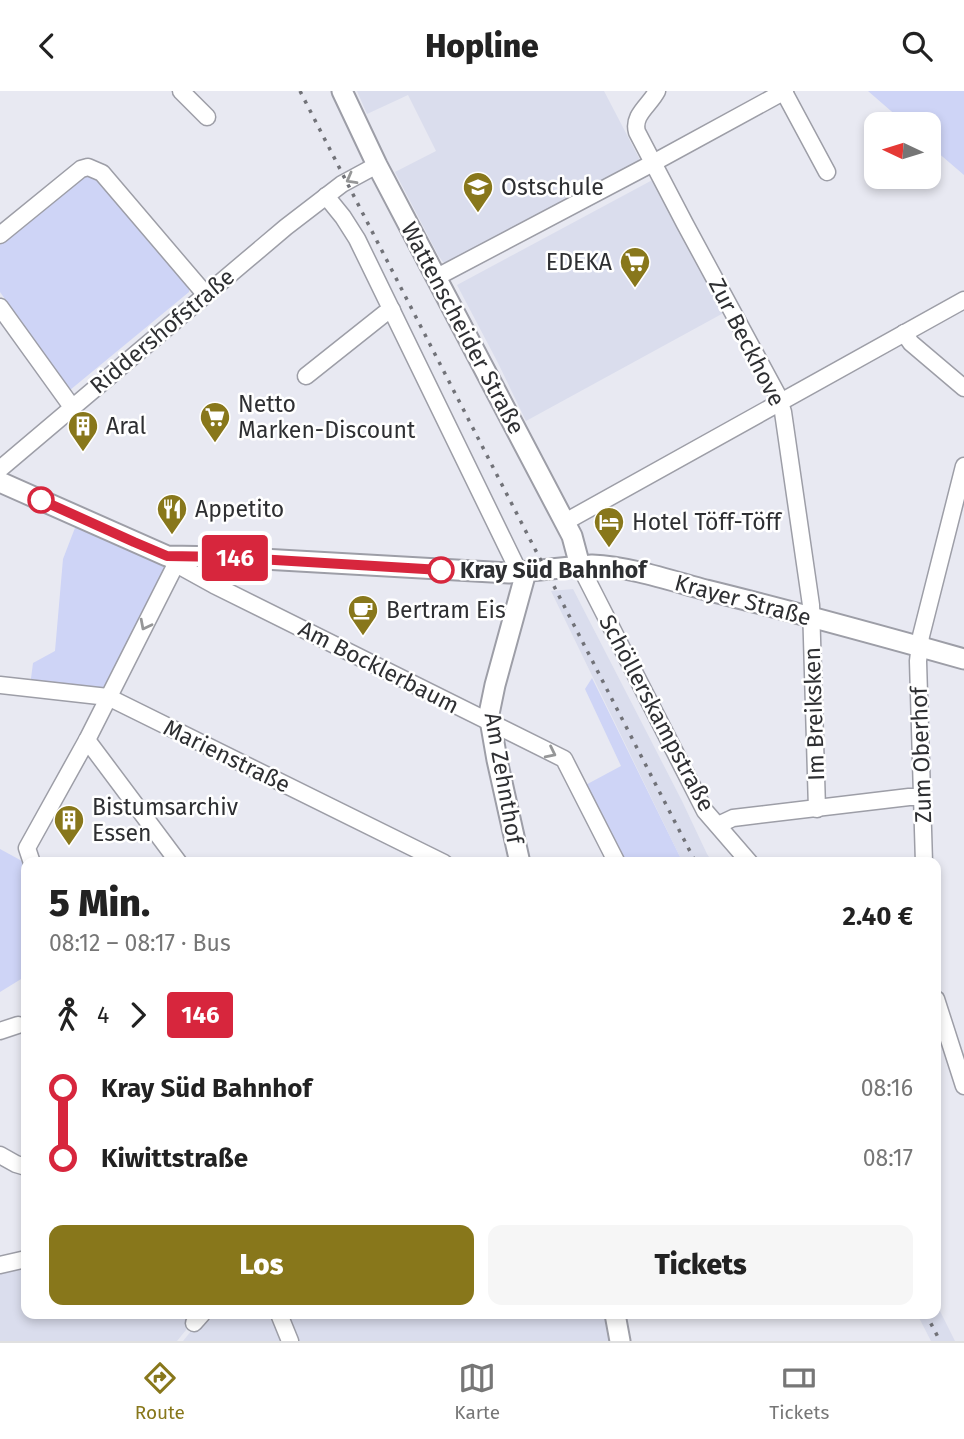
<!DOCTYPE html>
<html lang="de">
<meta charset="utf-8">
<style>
:root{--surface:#fff;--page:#f6f6f6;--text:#222;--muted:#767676;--line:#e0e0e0;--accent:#88771b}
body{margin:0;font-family:"Fira Sans",sans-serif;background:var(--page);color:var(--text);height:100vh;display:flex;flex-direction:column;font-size:26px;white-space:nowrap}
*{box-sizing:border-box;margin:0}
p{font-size:23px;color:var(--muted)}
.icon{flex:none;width:38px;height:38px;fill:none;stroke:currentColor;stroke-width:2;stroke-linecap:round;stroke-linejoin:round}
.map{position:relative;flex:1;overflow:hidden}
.side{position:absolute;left:21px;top:766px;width:920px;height:462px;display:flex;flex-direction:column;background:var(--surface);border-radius:14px;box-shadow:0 4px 10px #0003}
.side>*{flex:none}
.badge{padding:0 14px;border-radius:5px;font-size:24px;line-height:46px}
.needle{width:46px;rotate:274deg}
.buttons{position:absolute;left:864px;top:21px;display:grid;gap:14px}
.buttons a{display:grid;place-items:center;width:77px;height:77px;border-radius:14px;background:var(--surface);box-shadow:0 4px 10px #0003;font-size:35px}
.map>.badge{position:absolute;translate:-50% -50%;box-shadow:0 0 0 4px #fff}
.legs{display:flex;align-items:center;gap:10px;height:77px;padding:0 28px;font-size:23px}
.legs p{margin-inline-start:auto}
.summary{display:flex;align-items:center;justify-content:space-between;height:119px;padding:0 28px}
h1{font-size:38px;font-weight:800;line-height:52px}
.cta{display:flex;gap:14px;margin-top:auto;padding:14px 28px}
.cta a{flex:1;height:80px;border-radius:14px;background:var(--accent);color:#fff;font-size:28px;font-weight:800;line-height:80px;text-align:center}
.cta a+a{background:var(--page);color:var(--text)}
ul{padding:0 28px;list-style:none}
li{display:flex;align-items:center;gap:24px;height:70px;font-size:26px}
li i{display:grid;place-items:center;width:10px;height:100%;margin:0 9px;background:currentColor}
li i::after{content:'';width:18px;height:18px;margin:-9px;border:5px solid;border-radius:50%;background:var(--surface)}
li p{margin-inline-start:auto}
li:first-child i{background:linear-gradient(#0000 50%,currentColor 0)}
li:last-child i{background:linear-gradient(currentColor 50%,#0000 0)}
header{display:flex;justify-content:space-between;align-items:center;height:91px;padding:0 28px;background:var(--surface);font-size:32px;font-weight:800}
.menu{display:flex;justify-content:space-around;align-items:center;height:98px;border-top:2px solid var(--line);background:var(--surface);font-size:19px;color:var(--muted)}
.menu a{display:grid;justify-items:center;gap:4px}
.menu .on{color:var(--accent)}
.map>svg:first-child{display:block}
</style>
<header><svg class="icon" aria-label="back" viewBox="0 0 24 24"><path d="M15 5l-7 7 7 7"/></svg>Hopline<svg class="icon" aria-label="search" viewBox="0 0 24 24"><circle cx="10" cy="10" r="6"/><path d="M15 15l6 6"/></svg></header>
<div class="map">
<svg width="964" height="1250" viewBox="0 0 964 1250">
<rect width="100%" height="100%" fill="#e8e9f2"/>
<g fill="#dadded">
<polygon points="357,0 604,0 640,69 454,168 448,171 443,171 438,164 395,81 436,60 408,4 367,23"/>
<polygon points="658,86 729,219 526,330 498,272 457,194"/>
<polygon points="573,498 682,710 707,763 713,772 683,772 551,500"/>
<polygon points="26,1170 26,1223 199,1223 177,1250 0,1250 0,1175"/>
<polygon points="936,1212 955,1250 931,1250 917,1223 936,1223"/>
<polygon points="205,1223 613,1223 618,1250 183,1250"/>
</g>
<g fill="#ced4f6">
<polygon points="868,0 964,0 964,84 929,54 929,33 906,33"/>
<polygon points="85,83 98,88 189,198 189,201 70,299 0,201 0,154 80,85"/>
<polygon points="78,429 175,473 107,604 30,595 33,572 55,560 63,468"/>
<polygon points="592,587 683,772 618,772 580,697 621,675 585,598"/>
<polygon points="0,758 22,770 26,783 26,885 0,901"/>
</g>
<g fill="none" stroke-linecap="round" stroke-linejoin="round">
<g stroke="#9d9ea7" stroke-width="19">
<g id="minor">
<polyline points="181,0 207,26"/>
<path d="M 657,0 C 650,14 632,24 637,41 L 685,133 L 777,303 L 783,321 L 811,514 L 817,718"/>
<polyline points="784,1 827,81"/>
<polyline points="326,105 343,126 357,148 519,481"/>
<polyline points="0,144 81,78 88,76 102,82 206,204"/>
<polyline points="437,186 653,72 785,0"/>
<polyline points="0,216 72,316"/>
<polyline points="904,242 911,252 964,297"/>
<polyline points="306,285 384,223 392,219"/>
<polyline points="0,378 286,136 342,93 377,74"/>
<polyline points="565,431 964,209"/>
<polyline points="167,465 176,473 214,494 564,668 617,772"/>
<polyline points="580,475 705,720 750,772"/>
<polyline points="0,594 108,606 444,772"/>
<polyline points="87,649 179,772"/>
<polyline points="718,734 733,727 909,706 922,706"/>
<polyline points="32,772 27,757 87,649 176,473"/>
<polyline points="924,772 918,570 921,545 964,375"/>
<polyline points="936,908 964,995"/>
<polyline points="0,940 18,934"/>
<polyline points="0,1064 16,1073 26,1076"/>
<polyline points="0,1174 26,1168"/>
<polyline points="279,1223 290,1250"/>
<polyline points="194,1232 202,1223"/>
</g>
</g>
<g stroke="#9d9ea7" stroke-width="23">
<g id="major">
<polyline points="342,0 377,74 572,445 580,475"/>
<path d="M 0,391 L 167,465 L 227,466 L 509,482 L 592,474 C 631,476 669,489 706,499 C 792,520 878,544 964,568"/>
<polyline points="520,772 497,669 489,623 495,594 526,481"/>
<polyline points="615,1223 620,1250"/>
</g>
</g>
<use href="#minor" stroke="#fff" stroke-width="16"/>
<use href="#major" stroke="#fff" stroke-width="19"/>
<g stroke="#717278" stroke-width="3.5" stroke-dasharray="3.5 7" stroke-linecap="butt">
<polyline points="300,0 696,772"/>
<polyline points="926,1223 940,1250"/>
</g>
</g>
<defs><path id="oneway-chevron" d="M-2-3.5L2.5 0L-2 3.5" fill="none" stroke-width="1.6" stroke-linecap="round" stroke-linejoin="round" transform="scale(1.75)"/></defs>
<g stroke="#969798">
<use href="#oneway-chevron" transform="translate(351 88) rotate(151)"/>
<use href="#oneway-chevron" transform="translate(145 534) rotate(117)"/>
<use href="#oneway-chevron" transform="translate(551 662) rotate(26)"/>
</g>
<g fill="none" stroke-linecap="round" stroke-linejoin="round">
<g stroke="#fff" stroke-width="16">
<polyline id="line-1" points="41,409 134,451 167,465 227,466 441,479"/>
</g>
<use href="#line-1" stroke="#d7263d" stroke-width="10"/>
</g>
<defs>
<g id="school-pin" transform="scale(1.575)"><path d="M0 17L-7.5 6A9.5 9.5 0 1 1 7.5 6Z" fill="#88771b" stroke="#fff"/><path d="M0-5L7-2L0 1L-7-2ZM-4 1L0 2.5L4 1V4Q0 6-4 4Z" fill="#fff"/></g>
<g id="supermarket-pin" transform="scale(1.575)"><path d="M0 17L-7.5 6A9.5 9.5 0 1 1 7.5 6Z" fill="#88771b" stroke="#fff"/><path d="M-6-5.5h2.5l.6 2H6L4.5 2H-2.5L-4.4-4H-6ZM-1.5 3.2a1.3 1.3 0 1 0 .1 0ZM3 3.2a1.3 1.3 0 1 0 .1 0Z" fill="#fff"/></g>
<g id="building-pin" transform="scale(1.575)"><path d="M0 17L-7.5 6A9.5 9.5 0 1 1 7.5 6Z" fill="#88771b" stroke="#fff"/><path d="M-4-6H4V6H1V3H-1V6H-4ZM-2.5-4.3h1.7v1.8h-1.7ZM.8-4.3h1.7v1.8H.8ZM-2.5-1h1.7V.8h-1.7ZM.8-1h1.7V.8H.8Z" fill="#fff"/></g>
<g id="restaurant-pin" transform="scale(1.575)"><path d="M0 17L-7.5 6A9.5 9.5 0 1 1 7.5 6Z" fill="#88771b" stroke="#fff"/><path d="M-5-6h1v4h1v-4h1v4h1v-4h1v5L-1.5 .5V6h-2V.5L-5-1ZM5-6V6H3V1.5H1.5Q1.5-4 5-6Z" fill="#fff"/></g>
<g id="hotel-pin" transform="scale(1.575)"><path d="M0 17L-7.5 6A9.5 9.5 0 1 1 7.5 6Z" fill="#88771b" stroke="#fff"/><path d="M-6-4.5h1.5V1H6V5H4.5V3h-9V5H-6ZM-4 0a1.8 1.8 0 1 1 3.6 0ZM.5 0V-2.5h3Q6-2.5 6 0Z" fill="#fff"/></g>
<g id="cafe-pin" transform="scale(1.575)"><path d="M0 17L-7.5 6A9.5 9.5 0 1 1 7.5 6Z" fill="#88771b" stroke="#fff"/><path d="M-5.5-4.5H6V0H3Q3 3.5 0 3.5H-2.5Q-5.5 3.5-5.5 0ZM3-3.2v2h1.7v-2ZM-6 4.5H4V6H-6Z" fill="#fff"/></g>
</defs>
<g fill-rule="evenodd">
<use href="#school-pin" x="478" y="96"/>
<use href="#supermarket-pin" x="635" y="171"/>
<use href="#supermarket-pin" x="215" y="326"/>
<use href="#building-pin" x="83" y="335"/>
<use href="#restaurant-pin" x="172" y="418"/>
<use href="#hotel-pin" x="609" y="431"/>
<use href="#cafe-pin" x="363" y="519"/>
<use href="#building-pin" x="69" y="729"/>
</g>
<g fill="#fff" stroke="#d7263d" stroke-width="3.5">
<circle cx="41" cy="409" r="12"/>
<circle cx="441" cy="479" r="12"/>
</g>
<g text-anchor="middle" stroke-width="5" stroke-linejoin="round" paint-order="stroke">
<g font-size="23" fill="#2e2f32" stroke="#fff" text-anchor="start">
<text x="501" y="104">Ostschule</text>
<text x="612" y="179" text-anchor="end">EDEKA</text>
<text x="238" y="321">Netto<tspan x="238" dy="26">Marken-Discount</tspan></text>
<text x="106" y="343">Aral</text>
<text x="195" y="426">Appetito</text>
<text x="632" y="439">Hotel Töff-Töff</text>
<text x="386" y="527">Bertram Eis</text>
<text x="92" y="724">Bistumsarchiv<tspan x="92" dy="26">Essen</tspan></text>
</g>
<g font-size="23" fill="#2e2f32" stroke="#fff">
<text transform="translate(463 237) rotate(62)" y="8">Wattenscheider Straße</text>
<text transform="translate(162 240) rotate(-40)" y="8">Riddershofstraße</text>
<text transform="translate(747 251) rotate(63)" y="8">Zur Beckhove</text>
<text transform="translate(743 509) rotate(15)" y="8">Krayer Straße</text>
<text transform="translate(379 576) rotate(27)" y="8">Am Bocklerbaum</text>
<text transform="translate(657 622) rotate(62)" y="8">Schöllerskampstraße</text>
<text transform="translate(814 623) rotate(-92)" y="8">Im Breiksken</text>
<text transform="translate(921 664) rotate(-92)" y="8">Zum Oberhof</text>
<text transform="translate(227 665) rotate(26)" y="8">Marienstraße</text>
<text transform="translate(504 687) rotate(80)" y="8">Am Zehnthof</text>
</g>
<g font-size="23" font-weight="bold" fill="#2e2f32" stroke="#fff" text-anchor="start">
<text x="460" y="487">Kray Süd Bahnhof</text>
</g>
</g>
</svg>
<div class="buttons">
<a><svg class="needle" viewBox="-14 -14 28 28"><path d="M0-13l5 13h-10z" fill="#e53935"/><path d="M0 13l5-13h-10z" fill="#767676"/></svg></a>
</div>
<b class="badge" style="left:235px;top:467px;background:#d7263d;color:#fff">146</b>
<section class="side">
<div class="summary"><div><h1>5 Min.</h1><p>08:12 – 08:17 · Bus</p></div><b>2.40 €</b></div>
<div class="legs"><svg class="icon" aria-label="walk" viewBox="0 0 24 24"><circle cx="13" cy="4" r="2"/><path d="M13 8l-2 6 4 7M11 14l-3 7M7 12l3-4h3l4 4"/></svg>4<svg class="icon" aria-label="forward" viewBox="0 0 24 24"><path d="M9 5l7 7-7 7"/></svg><b class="badge" style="background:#d7263d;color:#fff">146</b></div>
<ul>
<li><i style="color:#d7263d"></i><b>Kray Süd Bahnhof</b><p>08:16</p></li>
<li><i style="color:#d7263d"></i><b>Kiwittstraße</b><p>08:17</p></li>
</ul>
<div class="cta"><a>Los</a><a>Tickets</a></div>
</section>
</div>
<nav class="menu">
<a class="on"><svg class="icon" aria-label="directions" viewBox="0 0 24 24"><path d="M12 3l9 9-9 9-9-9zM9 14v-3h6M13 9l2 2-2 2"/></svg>Route</a>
<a><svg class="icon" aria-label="map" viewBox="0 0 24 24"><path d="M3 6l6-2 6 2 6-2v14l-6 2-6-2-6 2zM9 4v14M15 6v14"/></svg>Karte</a>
<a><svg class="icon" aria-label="tickets" viewBox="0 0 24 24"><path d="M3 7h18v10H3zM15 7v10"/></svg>Tickets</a>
</nav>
